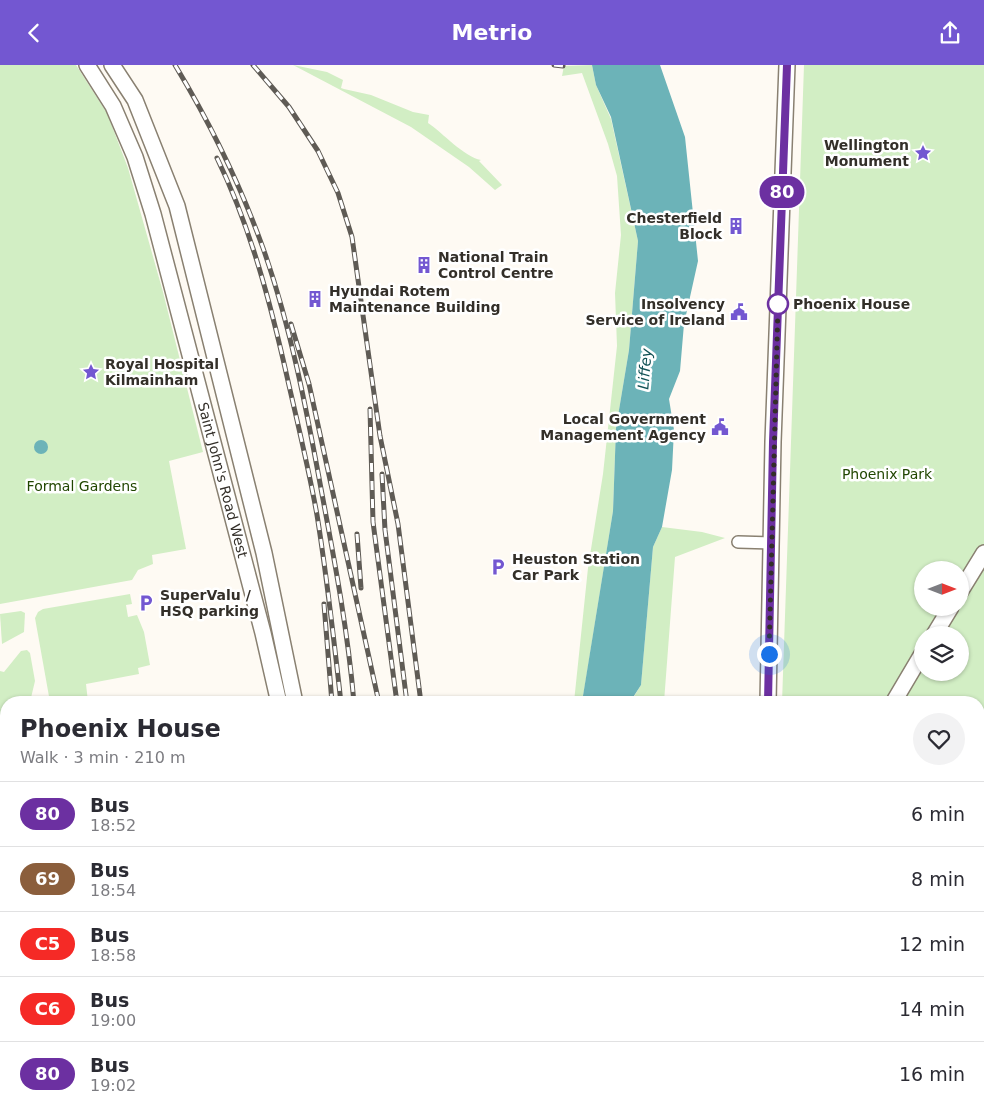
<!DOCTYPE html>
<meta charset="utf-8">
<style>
:root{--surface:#fff;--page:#f2f2f3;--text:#2b2b33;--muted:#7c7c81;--line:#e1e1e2;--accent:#7357d1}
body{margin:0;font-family:"DejaVu Sans",sans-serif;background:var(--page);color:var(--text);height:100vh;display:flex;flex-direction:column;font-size:19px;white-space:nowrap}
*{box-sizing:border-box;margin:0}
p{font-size:16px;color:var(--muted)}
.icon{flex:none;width:28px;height:28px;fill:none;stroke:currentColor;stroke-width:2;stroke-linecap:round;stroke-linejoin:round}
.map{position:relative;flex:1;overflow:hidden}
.drawer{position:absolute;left:0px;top:631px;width:985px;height:421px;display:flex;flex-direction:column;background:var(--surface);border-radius:20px 20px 0 0;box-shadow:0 1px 4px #0004}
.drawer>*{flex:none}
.badge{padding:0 10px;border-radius:16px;font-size:18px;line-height:32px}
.needle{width:32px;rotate:90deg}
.buttons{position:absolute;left:914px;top:496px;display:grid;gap:10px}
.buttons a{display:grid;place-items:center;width:55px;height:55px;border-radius:50%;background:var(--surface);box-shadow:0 1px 4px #0004;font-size:25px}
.you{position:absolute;width:25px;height:25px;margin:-12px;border:4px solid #fff;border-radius:50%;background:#1a73e8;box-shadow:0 0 0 8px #1a73e833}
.map>.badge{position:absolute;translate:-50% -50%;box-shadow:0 0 0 2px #fff}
.round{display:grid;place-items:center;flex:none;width:52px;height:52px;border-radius:26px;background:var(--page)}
.overview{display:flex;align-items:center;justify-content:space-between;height:85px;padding:0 20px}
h1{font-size:24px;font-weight:700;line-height:38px}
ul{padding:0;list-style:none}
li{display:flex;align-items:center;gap:15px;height:65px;padding:0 20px;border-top:1px solid var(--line)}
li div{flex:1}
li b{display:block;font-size:19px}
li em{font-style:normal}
li .badge{min-width:55px;font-weight:700;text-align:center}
header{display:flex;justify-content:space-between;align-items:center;height:65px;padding:0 20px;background:var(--accent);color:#fff;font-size:22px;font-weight:700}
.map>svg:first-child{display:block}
</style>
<header><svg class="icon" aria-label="back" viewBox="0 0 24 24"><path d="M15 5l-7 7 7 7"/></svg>Metrio<svg class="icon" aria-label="share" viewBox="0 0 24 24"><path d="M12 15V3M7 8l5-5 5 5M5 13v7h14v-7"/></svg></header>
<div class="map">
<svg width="984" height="1052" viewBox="0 0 984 1052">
<rect width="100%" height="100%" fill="#fefaf3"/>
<g fill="#d2eec4" fill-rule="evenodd">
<polygon points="0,0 76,0 107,48 128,103 163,227 203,387 169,396 186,484 152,490 153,499 138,505 132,515 0,539"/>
<path d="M 293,0 L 327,7 L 343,15 L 341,23 L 344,24 L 371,30 L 413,47 L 429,50 L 428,58 C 443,68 464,92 481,95 L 479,96 L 502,120 L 495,125 L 469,102 L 411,62 Z"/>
<polygon points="592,0 596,20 611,54 638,176 629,285 616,363 613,446 582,638 574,637 588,503 603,409 617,281 615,228 621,170 617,111 608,79 582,8 562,11 564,1"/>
<path d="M 804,0 L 984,0 L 984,940 L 979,943 L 979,638 L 782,638 ZM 922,505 L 960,505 L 960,542 L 922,542 ZM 922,570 L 960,570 L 960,608 L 922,608 Z"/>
<polygon points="662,462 702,467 725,473 675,492 664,637 630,638 641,620 653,482"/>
<polygon points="130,529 132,539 126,540 128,552 137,550 144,567 150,600 138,603 139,609 86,619 88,637 50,637 35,553 38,547 43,544"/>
<polygon points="21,546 25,548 24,567 2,579 0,549"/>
<polygon points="27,585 30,588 35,616 30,637 6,638 6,669 0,670 0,606 4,607 21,586"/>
<polygon points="19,1046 49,1046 56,1052 14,1052"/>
</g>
<g fill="#6cb3b8">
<polygon points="592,0 660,0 685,72 698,196 684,259 680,306 669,334 674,365 672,405 662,462 653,482 641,620 630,637 582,637 613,446 616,363 629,285 638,176 611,52 596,20"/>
<circle cx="41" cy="382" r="7"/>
<rect x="480" y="1046" width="66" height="6"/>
</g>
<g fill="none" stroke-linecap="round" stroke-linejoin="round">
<g stroke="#6cb3b8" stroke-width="20">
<polyline points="4,949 6,951"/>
<polyline points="106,1046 112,1052"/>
</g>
<g stroke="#898071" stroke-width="14">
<g id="street">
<polyline points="738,477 771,478"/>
<polyline points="0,680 6,683"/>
<polyline points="824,1052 824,1046"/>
<polyline points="902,1052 903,1046"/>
</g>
</g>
<g stroke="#898071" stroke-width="18">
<g id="secondary">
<path id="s1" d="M 87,0 L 113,41 L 135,92 L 153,149 L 263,568 L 279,638"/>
<polyline points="112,0 135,35 177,141 264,488 295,638"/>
<polyline points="960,527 984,488"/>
<polyline points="934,570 951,542"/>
<polyline points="768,638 773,377 787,0"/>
<polyline points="893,638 922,589"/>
<polyline points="0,808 6,811"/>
<polyline points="979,952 984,949"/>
<polyline points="334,1046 335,1052"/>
<polyline points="349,1046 350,1052"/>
<polyline points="746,1052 747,1046"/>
</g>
</g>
<use href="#street" stroke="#fff" stroke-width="11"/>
<use href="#secondary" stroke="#fff" stroke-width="15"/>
<g stroke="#5f5b55" stroke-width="5">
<g id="rail">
<path d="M 175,0 C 210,58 240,119 263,183 C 291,262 307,347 322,429 C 335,498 348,567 354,638"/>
<polyline points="253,0 289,42 318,86 338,128 352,172 380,371 398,459 421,638"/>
<polyline points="554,0 563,1"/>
<path d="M 217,93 C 251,163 271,240 288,316 C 298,360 309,405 317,450 C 327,512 334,575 341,638"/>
<polyline points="291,259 309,319 379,638"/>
<polyline points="370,344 373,457 397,638"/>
<polyline points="382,409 385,465 407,638"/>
<polyline points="357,469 361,523"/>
<polyline points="324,539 332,638"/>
</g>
</g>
<use href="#rail" stroke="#fff" stroke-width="3" stroke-dasharray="9" stroke-linecap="butt"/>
</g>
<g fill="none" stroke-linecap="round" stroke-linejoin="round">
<g stroke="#fff" stroke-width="11">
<polyline id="line" points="768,638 773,377 787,0"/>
</g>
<use href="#line" stroke="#6c30a1" stroke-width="8"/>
<polyline stroke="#332f29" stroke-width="5" stroke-dasharray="0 9" points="769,589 778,239"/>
</g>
<defs>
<g id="sight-bare" transform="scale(1.35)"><path d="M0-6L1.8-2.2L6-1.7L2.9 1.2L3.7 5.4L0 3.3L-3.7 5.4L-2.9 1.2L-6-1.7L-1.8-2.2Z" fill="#7357d1" stroke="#fff" stroke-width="2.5" paint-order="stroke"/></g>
<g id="building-bare" transform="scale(1.35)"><path d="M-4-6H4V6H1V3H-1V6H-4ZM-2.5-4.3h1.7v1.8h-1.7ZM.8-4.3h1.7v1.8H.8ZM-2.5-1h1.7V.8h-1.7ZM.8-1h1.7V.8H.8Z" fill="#7357d1" stroke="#fff" stroke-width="2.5" paint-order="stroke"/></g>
<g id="civic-bare" transform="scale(1.35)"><path d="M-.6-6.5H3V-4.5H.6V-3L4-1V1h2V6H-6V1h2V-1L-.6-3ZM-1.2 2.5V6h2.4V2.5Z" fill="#7357d1" stroke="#fff" stroke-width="2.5" paint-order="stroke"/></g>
<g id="parking-bare" transform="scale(1.35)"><path d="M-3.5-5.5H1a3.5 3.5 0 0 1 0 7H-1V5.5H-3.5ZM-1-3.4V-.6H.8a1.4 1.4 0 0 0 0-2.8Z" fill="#7357d1" stroke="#fff" stroke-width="2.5" paint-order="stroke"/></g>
</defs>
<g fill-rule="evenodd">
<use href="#sight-bare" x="923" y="88"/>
<use href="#building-bare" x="736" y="161"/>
<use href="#building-bare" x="424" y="200"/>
<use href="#building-bare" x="315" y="234"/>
<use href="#civic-bare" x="739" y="247"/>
<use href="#sight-bare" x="91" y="307"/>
<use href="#civic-bare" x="720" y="362"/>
<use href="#parking-bare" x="498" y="502"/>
<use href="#parking-bare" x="146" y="538"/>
</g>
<circle fill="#fff" stroke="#6c30a1" stroke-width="2.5" cx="778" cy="239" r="10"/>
<g text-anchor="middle" stroke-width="5" stroke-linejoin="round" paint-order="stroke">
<g font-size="14" font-weight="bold" fill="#332f29" stroke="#fff" text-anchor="start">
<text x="909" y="85" text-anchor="end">Wellington<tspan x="909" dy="16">Monument</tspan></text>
<text x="722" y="158" text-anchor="end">Chesterfield<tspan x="722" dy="16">Block</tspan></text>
<text x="438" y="197">National Train<tspan x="438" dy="16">Control Centre</tspan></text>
<text x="329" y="231">Hyundai Rotem<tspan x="329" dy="16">Maintenance Building</tspan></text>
<text x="725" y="244" text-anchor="end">Insolvency<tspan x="725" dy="16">Service of Ireland</tspan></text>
<text x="105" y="304">Royal Hospital<tspan x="105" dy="16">Kilmainham</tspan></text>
<text x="706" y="359" text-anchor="end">Local Government<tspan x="706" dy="16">Management Agency</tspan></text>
<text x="512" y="499">Heuston Station<tspan x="512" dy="16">Car Park</tspan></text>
<text x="160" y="535">SuperValu /<tspan x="160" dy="16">HSQ parking</tspan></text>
</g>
<g font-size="14" font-weight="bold" fill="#332f29" stroke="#fff" text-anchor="start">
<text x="793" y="244">Phoenix House</text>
</g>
<g font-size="14" fill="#214601" stroke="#fff">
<text x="887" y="414">Phoenix Park</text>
<text x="82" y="426">Formal Gardens</text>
</g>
<g font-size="14" fill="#332f29" stroke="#fff">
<text dy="5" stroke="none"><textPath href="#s1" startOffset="439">Saint John's Road West</textPath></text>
</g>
<g font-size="15" font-style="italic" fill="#135255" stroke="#fff">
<text transform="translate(645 304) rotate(-85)" y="5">Liffey</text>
</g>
</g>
</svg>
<div class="buttons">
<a><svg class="needle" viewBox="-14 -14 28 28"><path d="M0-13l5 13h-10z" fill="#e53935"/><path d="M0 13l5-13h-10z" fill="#7c7c81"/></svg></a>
<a><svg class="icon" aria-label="layers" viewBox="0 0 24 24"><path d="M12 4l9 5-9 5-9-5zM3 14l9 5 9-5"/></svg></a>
</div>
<div class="you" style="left:769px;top:589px"></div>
<b class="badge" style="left:782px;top:127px;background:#6c30a1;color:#fff">80</b>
<section class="drawer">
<div class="overview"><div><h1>Phoenix House</h1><p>Walk · 3 min · 210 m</p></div><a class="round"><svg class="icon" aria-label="heart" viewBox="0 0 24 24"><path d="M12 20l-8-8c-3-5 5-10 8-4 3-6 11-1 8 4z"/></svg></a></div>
<ul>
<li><span class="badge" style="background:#6c30a1;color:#fff">80</span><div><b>Bus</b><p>18:52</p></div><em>6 min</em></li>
<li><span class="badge" style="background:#8b5e3c;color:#fff">69</span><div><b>Bus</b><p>18:54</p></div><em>8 min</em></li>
<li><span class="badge" style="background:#f52a26;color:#fff">C5</span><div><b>Bus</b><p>18:58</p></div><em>12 min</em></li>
<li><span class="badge" style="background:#f52a26;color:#fff">C6</span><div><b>Bus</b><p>19:00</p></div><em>14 min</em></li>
<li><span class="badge" style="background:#6c30a1;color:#fff">80</span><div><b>Bus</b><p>19:02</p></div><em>16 min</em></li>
</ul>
</section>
</div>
